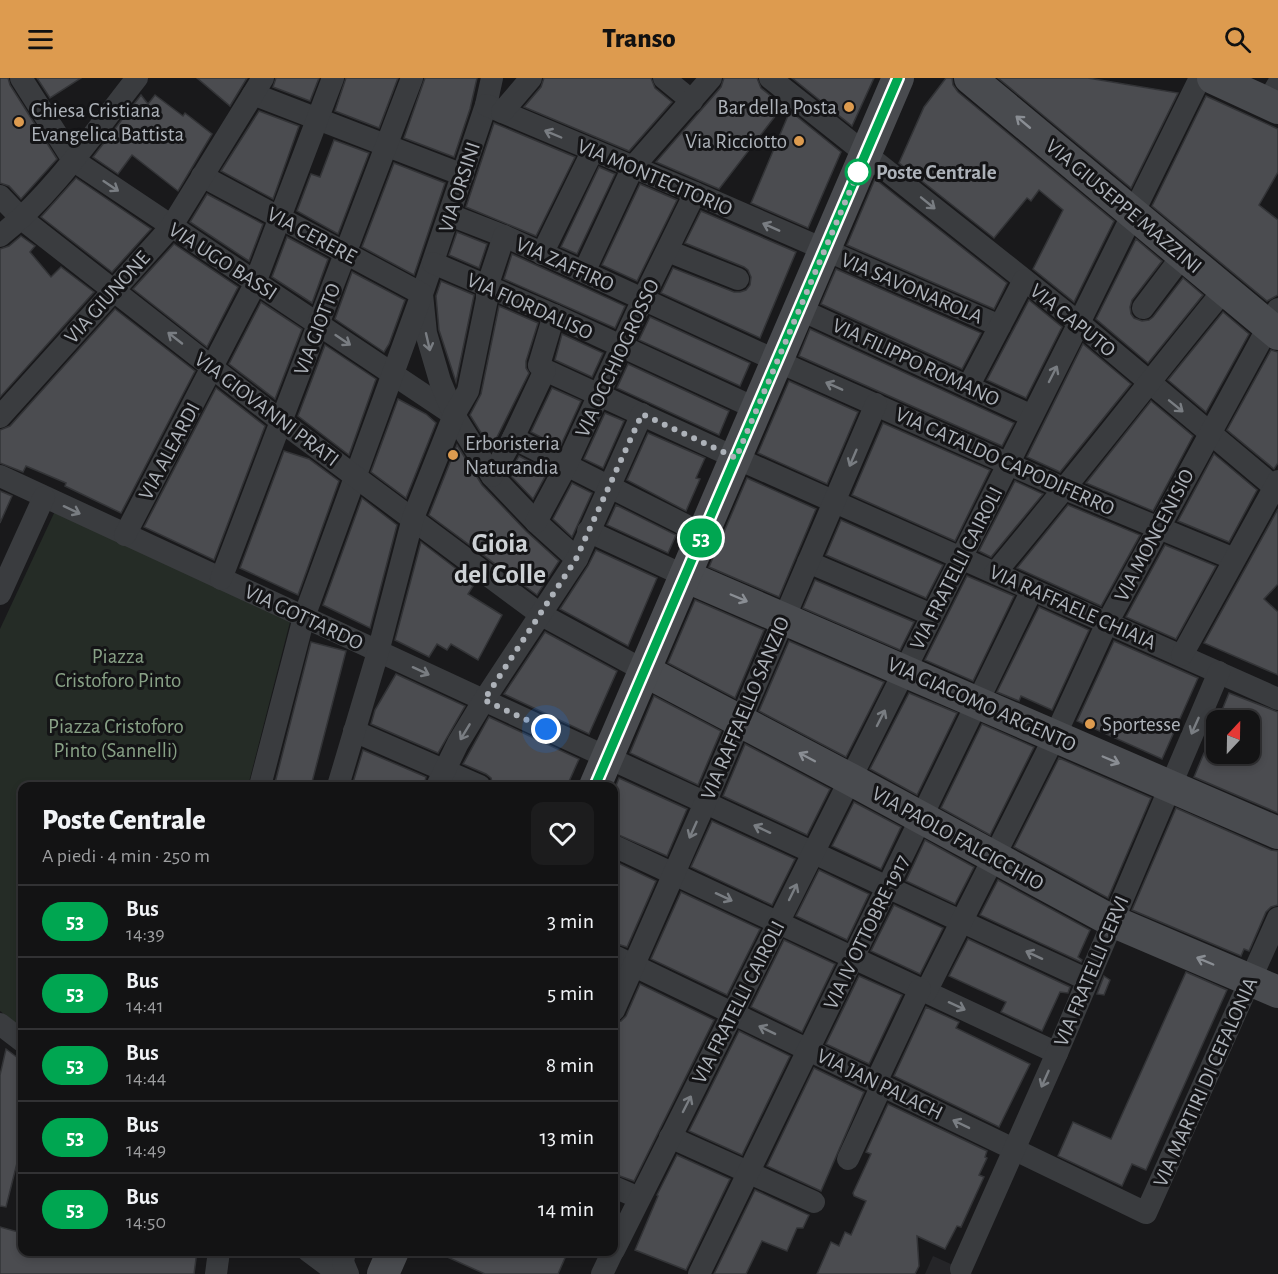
<!DOCTYPE html>
<html lang="it">
<meta charset="utf-8">
<style>
:root{--surface:#131314;--page:#1c1c1d;--text:#f1f3f6;--muted:#9d9ea0;--line:#323234;--accent:#dd9b4f}
body{margin:0;font-family:"Alegreya Sans",sans-serif;background:var(--page);color:var(--text);height:100vh;display:flex;flex-direction:column;font-size:22px;white-space:nowrap}
*{box-sizing:border-box;margin:0}
p{font-size:20px;color:var(--muted)}
.icon{flex:none;width:33px;height:33px;fill:none;stroke:currentColor;stroke-width:2;stroke-linecap:round;stroke-linejoin:round}
.map{position:relative;flex:1;overflow:hidden}
.sheet{position:absolute;left:18px;top:704px;width:600px;height:474px;display:flex;flex-direction:column;background:var(--surface);border-radius:12px;box-shadow:0 3px 9px #0003,0 0 0 2px var(--line)}
.sheet>*{flex:none}
.badge{padding:0 12px;border-radius:20px;font-size:21px;line-height:39px}
.needle{width:39px;rotate:22deg}
.controls{position:absolute;left:1206px;top:632px;display:grid;gap:12px}
.controls a{display:grid;place-items:center;width:54px;height:54px;border-radius:12px;background:var(--surface);box-shadow:0 3px 9px #0003,0 0 0 2px var(--line);font-size:30px}
.you{position:absolute;width:30px;height:30px;margin:-15px;border:4px solid #fff;border-radius:50%;background:#1a73e8;box-shadow:0 0 0 9px #1a73e833}
.map>.badge{position:absolute;translate:-50% -50%;box-shadow:0 0 0 3px #fff}
.round{display:grid;place-items:center;flex:none;width:63px;height:63px;border-radius:12px;background:var(--page)}
.overview{display:flex;align-items:center;justify-content:space-between;height:102px;padding:0 24px}
h1{font-size:28px;font-weight:800;line-height:45px}
ul{padding:0;list-style:none}
li{display:flex;align-items:center;gap:18px;height:72px;padding:0 24px;border-top:2px solid var(--line)}
li div{flex:1}
li b{display:block;font-size:22px}
li em{font-style:normal}
li .badge{min-width:66px;font-weight:700;text-align:center}
header{display:flex;justify-content:space-between;align-items:center;height:78px;padding:0 24px;background:var(--accent);color:#111;font-size:27px;font-weight:800}
.map>svg:first-child{display:block}
</style>
<header><svg class="icon" aria-label="menu" viewBox="0 0 24 24"><path d="M4 6h16M4 12h16M4 18h16"/></svg>Transo<svg class="icon" aria-label="search" viewBox="0 0 24 24"><circle cx="10" cy="10" r="6"/><path d="M15 15l6 6"/></svg></header>
<div class="map">
<svg width="1278" height="1196" viewBox="0 0 1278 1196">
<rect width="100%" height="100%" fill="#19191b"/>
<polygon fill="#252528" points="933,1178 973,1196 925,1196"/>
<polygon fill="#252c26" points="56,431 291,540 248,708 22,708 22,950 0,933 0,551"/>
<g fill="#4b4c50" stroke="#333437" stroke-width="1.5">
<polygon points="0,0 8,0 10,7 57,81 21,121 9,108 0,105"/>
<polygon points="37,0 81,0 50,20"/>
<polygon points="197,0 247,0 230,28"/>
<polygon points="276,0 319,0 310,23 273,9"/>
<polygon points="346,0 398,0 379,50 335,33"/>
<polygon points="425,0 477,0 470,31 454,79 404,60"/>
<polygon points="544,0 651,0 655,10 672,24 629,73 524,29 541,9"/>
<polygon points="724,0 757,0 761,10 783,28 719,111 656,84 721,9"/>
<polygon points="792,0 874,0 852,48"/>
<polygon points="946,0 952,0 953,7 958,14 1114,143 1074,224 1033,191 1063,132 1039,112 1031,123 1027,120 994,160 899,85 924,29"/>
<polygon points="998,0 1088,0 1178,15 1131,110"/>
<polygon points="141,17 148,26 155,17 183,38 185,35 212,56 178,113 132,77 118,96 93,79"/>
<polygon points="1206,18 1278,51 1278,94 1259,127 1278,142 1278,217 1267,223 1152,128"/>
<polygon points="259,33 299,48 273,121 221,93"/>
<polygon points="790,33 841,74 808,150 751,125"/>
<polygon points="494,45 575,79 536,158 466,129"/>
<polygon points="334,62 369,75 338,156 297,133 311,96 320,99"/>
<polygon points="394,85 445,105 414,197 362,169"/>
<polygon points="599,89 615,96 577,176 561,169"/>
<polygon points="76,100 151,151 112,194 41,139"/>
<polygon points="875,101 1007,205 994,231 847,167"/>
<polygon points="640,106 677,122 637,203 602,187"/>
<polygon points="207,116 263,146 249,183 190,144"/>
<polygon points="701,133 796,174 760,260 661,215 673,190 734,214 740,214 746,212 750,207 751,199 748,192 744,189 685,165"/>
<polygon points="457,154 487,166 479,190 449,177"/>
<polygon points="21,158 35,168 30,174 51,199 61,189 94,214 0,319 0,171 9,168"/>
<polygon points="287,159 328,181 312,225 272,199"/>
<polygon points="1136,161 1162,183 1132,222 1130,229 1131,236 1134,240 1142,243 1149,242 1153,239 1183,200 1203,217 1148,285 1096,241"/>
<polygon points="174,166 238,209 207,269 133,211"/>
<polygon points="512,176 625,228 615,250 504,201"/>
<polygon points="836,191 981,255 962,291 821,226"/>
<polygon points="352,194 405,222 389,266 384,274 335,241"/>
<polygon points="441,203 474,217 456,304 439,252 436,218"/>
<polygon points="1029,222 1062,249 1026,320 987,302"/>
<polygon points="261,224 302,251 275,321 229,286"/>
<polygon points="499,228 538,245 526,283 526,290 529,295 491,371 470,337 481,316"/>
<polygon points="115,231 195,293 121,435 65,408 66,405 26,388 23,394 0,385 0,352 10,348"/>
<polygon points="1223,234 1249,256 1206,334 1168,302"/>
<polygon points="650,239 750,285 740,308 639,262"/>
<polygon points="810,251 1014,345 1002,368 799,278"/>
<polygon points="562,256 603,275 592,299 555,282"/>
<polygon points="1083,266 1131,306 1060,394 1027,379"/>
<polygon points="325,267 376,301 349,377 298,338"/>
<polygon points="1271,272 1278,274 1278,385 1274,391 1227,352"/>
<polygon points="628,286 729,333 719,357 617,310"/>
<polygon points="789,303 858,334 827,406 758,375"/>
<polygon points="216,310 265,348 214,482 144,449"/>
<polygon points="552,310 581,323 560,369 531,354"/>
<polygon points="398,321 426,336 436,345 406,420 371,394"/>
<polygon points="1151,323 1193,358 1153,433 1086,405"/>
<polygon points="605,335 624,343 603,390 584,381"/>
<polygon points="883,345 990,392 955,463 852,417"/>
<polygon points="648,355 705,380 696,400 700,401 686,433 627,402"/>
<polygon points="457,367 482,407 526,453 559,483 537,517 429,437"/>
<polygon points="284,373 309,381 339,403 298,517 240,490"/>
<polygon points="1214,376 1257,412 1229,464 1178,443"/>
<polygon points="519,378 548,393 533,421 509,396"/>
<polygon points="747,400 816,431 779,519 709,489"/>
<polygon points="1015,403 1043,416 991,479 979,473"/>
<polygon points="572,405 592,415 572,459 553,441"/>
<polygon points="0,413 12,418 0,445"/>
<polygon points="362,420 397,447 370,550 323,527"/>
<polygon points="616,427 676,457 668,475 607,447"/>
<polygon points="1068,427 1140,457 1101,528 1017,490"/>
<polygon points="1278,431 1278,506 1264,521 1278,534 1278,597 1204,565"/>
<polygon points="841,442 943,487 926,520 826,477"/>
<polygon points="421,464 475,505 468,516 502,537 478,582 451,566 447,572 437,566 429,579 395,562"/>
<polygon points="1165,467 1216,488 1176,561 1126,539"/>
<polygon points="596,472 657,500 628,568 560,531 588,488"/>
<polygon points="967,498 1014,518 973,603 925,582"/>
<polygon points="815,502 914,544 900,572 803,530"/>
<polygon points="695,522 764,552 735,620 668,585"/>
<polygon points="1039,529 1089,552 1052,632 1021,618 1019,623 997,614"/>
<polygon points="545,554 617,593 589,656 504,616"/>
<polygon points="789,563 884,604 846,679 759,633"/>
<polygon points="1114,563 1198,600 1162,681 1077,643"/>
<polygon points="311,564 346,573 311,708 286,708 275,705"/>
<polygon points="396,596 465,628 438,675 371,646 375,632"/>
<polygon points="909,615 957,635 917,717 870,691"/>
<polygon points="1229,615 1278,634 1278,735 1194,699 1204,675 1250,675 1250,642 1218,642"/>
<polygon points="654,618 721,653 698,707 630,675"/>
<polygon points="489,639 579,681 567,708 493,708 491,700 486,696 463,686"/>
<polygon points="982,646 1034,669 990,757 941,730"/>
<polygon points="745,666 830,711 807,757 723,718"/>
<polygon points="363,672 426,699 424,708 352,708"/>
<polygon points="1059,680 1151,720 1108,820 1014,769"/>
<polygon points="619,700 687,731 667,778 614,755 614,713"/>
<polygon points="854,724 901,749 881,791 832,768"/>
<polygon points="1176,730 1271,772 1278,773 1278,827 1271,829 1266,834 1249,873 1244,871 1241,878 1132,832"/>
<polygon points="712,743 795,781 772,827 691,789"/>
<polygon points="925,762 974,789 955,826 906,803"/>
<polygon points="614,783 656,803 627,869 614,865"/>
<polygon points="819,792 869,816 847,862 796,838"/>
<polygon points="998,802 1090,852 1078,879 1082,882 1081,884 980,837"/>
<polygon points="681,814 760,851 727,917 651,881"/>
<polygon points="894,827 943,850 920,896 871,873"/>
<polygon points="968,861 1070,909 1068,915 1060,914 1042,953 1001,934 1006,924 949,898"/>
<polygon points="784,862 835,886 802,954 751,929"/>
<polygon points="1186,894 1227,912 1146,1092 1132,1086 1122,1108 1058,1078 1073,1044 1111,1061"/>
<polygon points="859,898 902,917 869,986 826,966"/>
<polygon points="1104,898 1110,902 1104,917 1097,916"/>
<polygon points="640,906 714,942 634,1103 614,1096 614,945 621,943 626,938"/>
<polygon points="926,929 959,944 956,950 1030,986 999,1049 894,998"/>
<polygon points="739,953 790,978 742,1077 689,1053"/>
<polygon points="6,971 22,983 22,1078 19,1077 6,1129 0,1128 0,997"/>
<polygon points="814,990 864,1014 821,1113 767,1088"/>
<polygon points="888,1026 987,1073 985,1079 987,1080 979,1097 984,1099 961,1149 957,1148 945,1171 917,1158 919,1188 915,1196 817,1196 831,1164 839,1168 845,1154 851,1157 866,1123 854,1118 853,1115 871,1076 866,1074"/>
<polygon points="677,1077 730,1101 686,1192 635,1172 658,1118 657,1117"/>
<polygon points="755,1112 809,1137 803,1150 797,1150 787,1173 762,1163 746,1196 714,1196"/>
<polygon points="0,1149 22,1155 22,1173 197,1173 194,1196 0,1196"/>
<polygon points="434,1173 568,1173 558,1196 485,1196"/>
</g>
<g fill="none" stroke-linecap="round" stroke-linejoin="round">
<g stroke="#3a3c3f" stroke-width="22">
<polyline points="21,0 73,82 454,337"/>
<polyline points="492,0 486,27 422,216 426,255 440,303 454,337 492,398 536,444 577,481"/>
<polyline points="664,0 692,23"/>
<polyline points="770,0 1079,245 1278,412"/>
<polyline points="253,16 463,97"/>
<polyline points="1267,25 1278,6"/>
<polyline points="486,27 695,115 1000,248"/>
<polyline points="502,34 531,0"/>
<polyline points="202,98 422,216 304,539 260,708"/>
<polyline points="0,118 22,141 282,344 540,536 645,593"/>
<polyline points="450,137 504,158 584,194 777,283 1065,411 1234,481"/>
<path d="M 0,158 C 53,116 95,53 137,0"/>
<polyline points="668,173 738,201"/>
<polyline points="542,176 593,72"/>
<polyline points="433,185 554,237 757,331"/>
<polyline points="584,194 633,89 711,0"/>
<polyline points="1143,230 1183,177"/>
<polyline points="799,231 1032,338"/>
<polyline points="545,292 736,380 1278,621"/>
<polyline points="968,309 1024,202"/>
<polyline points="0,339 171,149 263,0"/>
<polyline points="513,360 703,456"/>
<polyline points="0,398 1088,902"/>
<polyline points="492,398 513,360 545,292 539,287 554,237"/>
<polyline points="536,444 566,388 643,221 695,115"/>
<polyline points="588,453 685,498"/>
<polyline points="125,457 253,210 333,0"/>
<polyline points="808,484 932,537"/>
<path d="M 995,495 C 1073,402 1147,306 1224,212"/>
<polyline points="221,501 412,0"/>
<polyline points="0,516 44,419"/>
<polyline points="1182,577 1278,403"/>
<polyline points="354,653 480,708"/>
<polyline points="338,708 378,574 413,440 454,337 468,313 487,221 487,209 504,158"/>
<polyline points="437,708 458,665 484,622 577,481 642,336"/>
<polyline points="614,768 1057,975"/>
<polyline points="614,878 1146,1135 1278,840"/>
<polyline points="926,914 1055,658 1107,545 1278,231"/>
<polyline points="614,932 705,725 876,326"/>
<polyline points="0,946 22,963"/>
<polyline points="876,1004 920,911"/>
<polyline points="670,1059 814,1124"/>
<polyline points="848,1081 882,1007"/>
<polyline points="614,1109 639,1120"/>
<polyline points="614,1172 1079,245 1200,0"/>
<polyline points="308,1173 339,1196"/>
<polyline points="345,1173 343,1184 348,1196"/>
<polyline points="961,1191 1057,975 1219,594"/>
<polyline points="216,1196 219,1173"/>
<polyline points="602,1196 613,1173"/>
<polyline points="699,1196 1032,512"/>
</g>
<g stroke="#494b4f" stroke-width="32">
<polyline points="970,0 1278,256"/>
<polyline points="1213,0 1278,30"/>
<polyline points="685,498 1278,755"/>
<polyline points="645,593 850,701 1112,843 1278,914"/>
<polyline points="595,708 898,0"/>
<polyline points="383,1196 393,1173"/>
</g>
</g>
<defs><path id="oneway-shaft" d="M-6 0H5M1.5-3L5.5 0L1.5 3" fill="none" stroke-width="1.6" stroke-linecap="round" stroke-linejoin="round" transform="scale(1.5)"/></defs>
<g stroke="#8a8e94">
<use href="#oneway-shaft" transform="translate(1023 44) rotate(-140)"/>
<use href="#oneway-shaft" transform="translate(739 520) rotate(23)"/>
<use href="#oneway-shaft" transform="translate(807 679) rotate(-152)"/>
<use href="#oneway-shaft" transform="translate(1111 682) rotate(23)"/>
<use href="#oneway-shaft" transform="translate(1205 883) rotate(-157)"/>
</g>
<g stroke="#797d82">
<use href="#oneway-shaft" transform="translate(553 56) rotate(-157)"/>
<use href="#oneway-shaft" transform="translate(111 108) rotate(34)"/>
<use href="#oneway-shaft" transform="translate(928 125) rotate(39)"/>
<use href="#oneway-shaft" transform="translate(771 149) rotate(-156)"/>
<use href="#oneway-shaft" transform="translate(175 260) rotate(-142)"/>
<use href="#oneway-shaft" transform="translate(343 262) rotate(34)"/>
<use href="#oneway-shaft" transform="translate(428 264) rotate(77)"/>
<use href="#oneway-shaft" transform="translate(1053 296) rotate(-63)"/>
<use href="#oneway-shaft" transform="translate(834 308) rotate(-156)"/>
<use href="#oneway-shaft" transform="translate(1176 328) rotate(39)"/>
<use href="#oneway-shaft" transform="translate(853 380) rotate(113)"/>
<use href="#oneway-shaft" transform="translate(72 432) rotate(25)"/>
<use href="#oneway-shaft" transform="translate(421 593) rotate(25)"/>
<use href="#oneway-shaft" transform="translate(881 640) rotate(-63)"/>
<use href="#oneway-shaft" transform="translate(1195 648) rotate(114)"/>
<use href="#oneway-shaft" transform="translate(465 654) rotate(121)"/>
<use href="#oneway-shaft" transform="translate(762 751) rotate(-155)"/>
<use href="#oneway-shaft" transform="translate(693 752) rotate(114)"/>
<use href="#oneway-shaft" transform="translate(793 814) rotate(-64)"/>
<use href="#oneway-shaft" transform="translate(724 819) rotate(25)"/>
<use href="#oneway-shaft" transform="translate(1034 877) rotate(-155)"/>
<use href="#oneway-shaft" transform="translate(957 928) rotate(25)"/>
<use href="#oneway-shaft" transform="translate(767 952) rotate(-154)"/>
<use href="#oneway-shaft" transform="translate(1045 1001) rotate(114)"/>
<use href="#oneway-shaft" transform="translate(687 1026) rotate(-63)"/>
<use href="#oneway-shaft" transform="translate(961 1046) rotate(-154)"/>
</g>
<g fill="none" stroke-linecap="round" stroke-linejoin="round">
<g stroke="#fff" stroke-width="14">
<polyline id="line" points="595,708 898,0"/>
</g>
<use href="#line" stroke="#00a651" stroke-width="9"/>
<polyline stroke="#adb2b9" stroke-width="6" stroke-dasharray="0 10.8" points="546,651 484,622 576,481 642,336 736,380 858,94"/>
</g>
<g fill="#dd9b4f" stroke="#141416" stroke-width="2">
<circle cx="849" cy="29" r="6"/>
<circle cx="19" cy="44" r="6"/>
<circle cx="799" cy="63" r="6"/>
<circle cx="453" cy="377" r="6"/>
<circle cx="1090" cy="646" r="6"/>
</g>
<circle fill="#fff" stroke="#00a651" stroke-width="3" cx="858" cy="94" r="12"/>
<g text-anchor="middle" stroke-width="6" stroke-linejoin="round" paint-order="stroke">
<g font-size="21" fill="#adb2b9" stroke="#141416" text-anchor="start">
<text x="837" y="36" text-anchor="end">Bar della Posta</text>
<text x="31" y="39">Chiesa Cristiana<tspan x="31" dy="24">Evangelica Battista</tspan></text>
<text x="787" y="70" text-anchor="end">Via Ricciotto</text>
<text x="465" y="372">Erboristeria<tspan x="465" dy="24">Naturandia</tspan></text>
<text x="1102" y="653">Sportesse</text>
</g>
<g font-size="21" font-weight="bold" fill="#adb2b9" stroke="#141416" text-anchor="start">
<text x="876" y="101">Poste Centrale</text>
</g>
<g font-size="21" fill="#adb2b9" stroke="#141416">
<text transform="translate(655 99) rotate(23)" y="7">VIA MONTECITORIO</text>
<text transform="translate(459 109) rotate(-72)" y="7">VIA ORSINI</text>
<text transform="translate(1124 128) rotate(40)" y="7">VIA GIUSEPPE MAZZINI</text>
<text transform="translate(312 157) rotate(28)" y="7">VIA CERERE</text>
<text transform="translate(223 183) rotate(33)" y="7">VIA UGO BASSI</text>
<text transform="translate(565 186) rotate(24)" y="7">VIA ZAFFIRO</text>
<text transform="translate(912 210) rotate(23)" y="7">VIA SAVONAROLA</text>
<text transform="translate(107 219) rotate(-48)" y="7">VIA GIUNONE</text>
<text transform="translate(530 228) rotate(24)" y="7">VIA FIORDALISO</text>
<text transform="translate(1073 242) rotate(39)" y="7">VIA CAPUTO</text>
<text transform="translate(317 251) rotate(-69)" y="7">VIA GIOTTO</text>
<text transform="translate(617 280) rotate(-65)" y="7">VIA OCCHIOGROSSO</text>
<text transform="translate(916 284) rotate(25)" y="7">VIA FILIPPO ROMANO</text>
<text transform="translate(267 331) rotate(37)" y="7">VIA GIOVANNI PRATI</text>
<text transform="translate(169 373) rotate(-62)" y="7">VIA ALEARDI</text>
<text transform="translate(1005 383) rotate(24)" y="7">VIA CATALDO CAPODIFERRO</text>
<text transform="translate(1154 457) rotate(-62)" y="7">VIA MONCENISIO</text>
<text transform="translate(956 490) rotate(-63)" y="7">VIA FRATELLI CAIROLI</text>
<text transform="translate(1073 529) rotate(24)" y="7">VIA RAFFAELE CHIAIA</text>
<text transform="translate(304 539) rotate(25)" y="7">VIA GOTTARDO</text>
<text transform="translate(982 626) rotate(24)" y="7">VIA GIACOMO ARGENTO</text>
<text transform="translate(745 630) rotate(-67)" y="7">VIA RAFFAELLO SANZIO</text>
<text transform="translate(958 760) rotate(29)" y="7">VIA PAOLO FALCICCHIO</text>
<text transform="translate(866 854) rotate(-64)" y="7">VIA IV OTTOBRE 1917</text>
<text transform="translate(1091 893) rotate(-67)" y="7">VIA FRATELLI CERVI</text>
<text transform="translate(738 924) rotate(-63)" y="7">VIA FRATELLI CAIROLI</text>
<text transform="translate(1205 1004) rotate(-66)" y="7">VIA MARTIRI DI CEFALONIA</text>
<text transform="translate(880 1006) rotate(26)" y="7">VIA JAN PALACH</text>
</g>
<g font-size="21" fill="#88a186" stroke="#141416">
<text x="118" y="585">Piazza<tspan x="118" dy="24">Cristoforo Pinto</tspan></text>
<text x="116" y="655">Piazza Cristoforo<tspan x="116" dy="24">Pinto (Sannelli)</tspan></text>
</g>
<g font-size="27" font-weight="bold" fill="#cdd1d5" stroke="#141416">
<text x="500" y="474">Gioia<tspan x="500" dy="31">del Colle</tspan></text>
</g>
</g>
</svg>
<div class="controls">
<a><svg class="needle" viewBox="-14 -14 28 28"><path d="M0-13l5 13h-10z" fill="#e53935"/><path d="M0 13l5-13h-10z" fill="#9d9ea0"/></svg></a>
</div>
<div class="you" style="left:546px;top:651px"></div>
<b class="badge" style="left:701px;top:460px;background:#00a651;color:#fff">53</b>
<section class="sheet">
<div class="overview"><div><h1>Poste Centrale</h1><p>A piedi · 4 min · 250 m</p></div><a class="round"><svg class="icon" aria-label="heart" viewBox="0 0 24 24"><path d="M12 20l-8-8c-3-5 5-10 8-4 3-6 11-1 8 4z"/></svg></a></div>
<ul>
<li><span class="badge" style="background:#00a651;color:#fff">53</span><div><b>Bus</b><p>14:39</p></div><em>3 min</em></li>
<li><span class="badge" style="background:#00a651;color:#fff">53</span><div><b>Bus</b><p>14:41</p></div><em>5 min</em></li>
<li><span class="badge" style="background:#00a651;color:#fff">53</span><div><b>Bus</b><p>14:44</p></div><em>8 min</em></li>
<li><span class="badge" style="background:#00a651;color:#fff">53</span><div><b>Bus</b><p>14:49</p></div><em>13 min</em></li>
<li><span class="badge" style="background:#00a651;color:#fff">53</span><div><b>Bus</b><p>14:50</p></div><em>14 min</em></li>
</ul>
</section>
</div>
